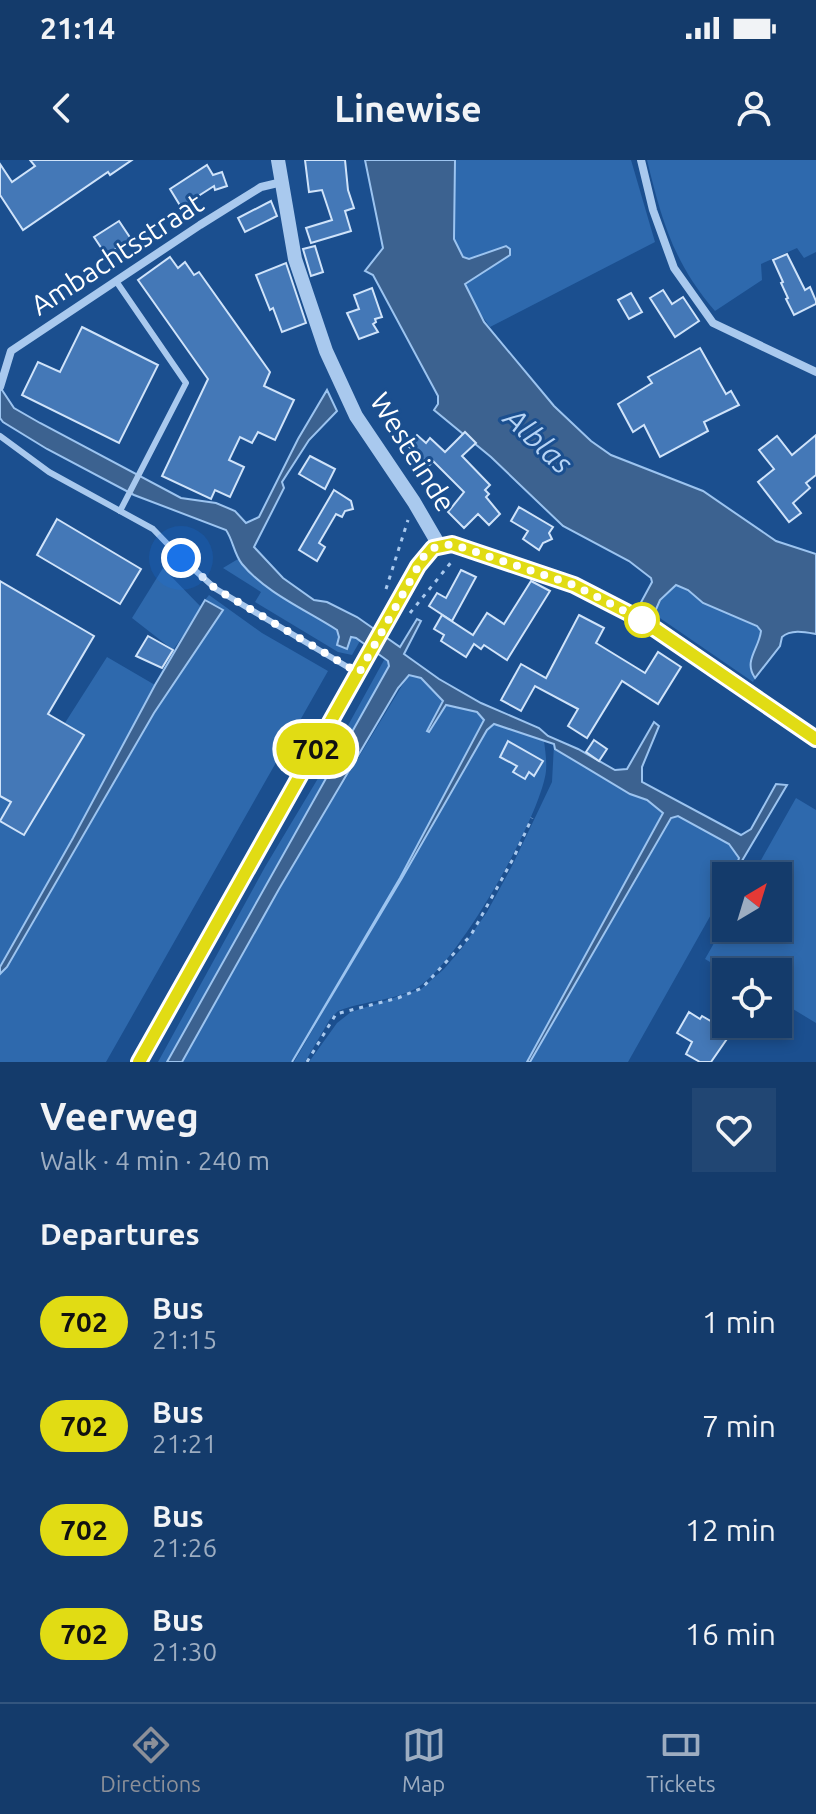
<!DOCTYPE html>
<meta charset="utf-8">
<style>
:root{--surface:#143b6b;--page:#214673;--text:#f1f3f6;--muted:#9dadc1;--line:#33557e;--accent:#8c9099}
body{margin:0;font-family:Ubuntu,sans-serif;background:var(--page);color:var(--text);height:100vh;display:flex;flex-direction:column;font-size:30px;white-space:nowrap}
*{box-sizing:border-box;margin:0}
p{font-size:26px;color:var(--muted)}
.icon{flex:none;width:44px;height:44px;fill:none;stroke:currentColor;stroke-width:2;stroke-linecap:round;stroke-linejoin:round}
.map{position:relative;height:902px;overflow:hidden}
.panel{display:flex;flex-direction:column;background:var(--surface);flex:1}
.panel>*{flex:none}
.badge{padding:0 16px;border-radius:26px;font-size:28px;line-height:52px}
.needle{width:52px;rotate:38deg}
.tools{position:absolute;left:712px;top:702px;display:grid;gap:16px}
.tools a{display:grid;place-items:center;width:80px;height:80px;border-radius:0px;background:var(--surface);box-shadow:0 4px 12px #0003,0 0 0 2px var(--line);font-size:40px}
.you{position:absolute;width:40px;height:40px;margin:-20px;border:6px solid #fff;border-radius:50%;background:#1a73e8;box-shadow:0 0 0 12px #1a73e833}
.map>.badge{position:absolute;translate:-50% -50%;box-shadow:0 0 0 4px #fff}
h2{padding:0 40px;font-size:30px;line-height:72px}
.round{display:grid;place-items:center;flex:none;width:84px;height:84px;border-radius:0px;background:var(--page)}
.headline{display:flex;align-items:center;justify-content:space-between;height:136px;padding:0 40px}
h1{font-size:38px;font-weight:700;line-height:60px}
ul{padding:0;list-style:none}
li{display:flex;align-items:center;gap:24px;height:104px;padding:0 40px}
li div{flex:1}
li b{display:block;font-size:30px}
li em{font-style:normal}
li .badge{min-width:88px;font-weight:700;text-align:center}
.status{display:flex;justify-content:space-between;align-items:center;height:56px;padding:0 40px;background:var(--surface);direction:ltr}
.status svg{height:22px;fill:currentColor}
header{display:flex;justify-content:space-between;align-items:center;height:104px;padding:0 40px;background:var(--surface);font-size:36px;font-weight:700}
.dock{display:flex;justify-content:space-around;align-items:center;height:112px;border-top:2px solid var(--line);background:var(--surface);font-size:22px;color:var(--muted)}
.dock a{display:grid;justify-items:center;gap:4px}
.dock .selected{color:var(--accent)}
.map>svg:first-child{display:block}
</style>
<div class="status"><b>21:14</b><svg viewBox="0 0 49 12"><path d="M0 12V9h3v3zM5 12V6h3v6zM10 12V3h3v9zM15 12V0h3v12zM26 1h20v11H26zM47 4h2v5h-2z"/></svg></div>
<header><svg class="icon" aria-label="back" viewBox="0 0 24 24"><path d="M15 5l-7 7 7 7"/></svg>Linewise<svg class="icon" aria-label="person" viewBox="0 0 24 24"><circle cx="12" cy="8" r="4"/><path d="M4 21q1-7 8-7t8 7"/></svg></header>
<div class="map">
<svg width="816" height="902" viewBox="0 0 816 902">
<rect width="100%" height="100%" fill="#1b4f8f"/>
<g fill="#2e69ad">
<polygon points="455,0 631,0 655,82 490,167 474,145 465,124 506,86 469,99 463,97 454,79"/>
<path d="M 647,0 L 816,0 L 816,92 L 804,98 L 797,88 L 761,104 L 762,120 L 715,151 C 673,102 662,61 647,0 Z"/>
<polygon points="238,399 273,430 337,470 339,477 337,485 351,477 360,481 352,495 338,492 255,442 261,432 223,408"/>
<polygon points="163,408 202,448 173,490 132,458"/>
<polygon points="676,425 688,430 703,443 757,467 761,471 760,480 752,494 752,516 755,518 753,522 654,454 660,440"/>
<polygon points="209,435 262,473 328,511 106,902 0,902 0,814 7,807 154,553 223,451 205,440"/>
<polygon points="107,497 155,525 73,678 0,807 0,624 19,635"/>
<polygon points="384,500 388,501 389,506 167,902 158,902 265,707 329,600"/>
<polygon points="409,514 421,518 443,541 427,570 430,571 446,545 477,552 484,559 400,718 292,902 182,902 279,729"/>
<path d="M 494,564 L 544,581 C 545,589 547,601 546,611 C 541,656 456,808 415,829 C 392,841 363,841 338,851 L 330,859 L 305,902 L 294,902 L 487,570 Z"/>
<polygon points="554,584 556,589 630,634 647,640 663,652 527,902 309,902 337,863 351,852 421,829 444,809 462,788 487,752 512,706 552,622"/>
<polygon points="796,638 816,650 816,863 778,840 778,812 727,812 705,799 726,762 726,768 778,768 778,716 752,716"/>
<polygon points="678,656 729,684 740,698 732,716 726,716 726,728 628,902 530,902 665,666 672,657"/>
</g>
<g fill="#3c6290" stroke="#9cc4f0" stroke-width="2">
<path d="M 365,0 L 455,0 L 454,79 L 463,97 L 469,99 L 506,86 L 510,89 L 510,95 L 465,124 L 484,162 L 554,246 L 591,281 L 611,295 L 703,331 L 776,381 L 816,394 L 816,474 C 805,472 791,469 782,477 L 780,486 L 755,518 C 743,501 759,489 761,471 L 757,466 L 703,443 L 688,430 L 676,425 L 660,440 L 654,454 L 639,446 L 652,422 L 651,418 L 629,401 L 563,366 L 491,297 L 434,250 L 438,244 L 438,236 L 373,115 L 365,111 L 383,88 Z"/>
<path d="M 0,227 L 14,248 L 40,263 L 181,338 L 216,343 L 235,351 L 246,363 L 259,357 L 298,279 L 327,230 L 337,251 L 309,280 L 282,322 L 284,328 L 254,387 L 283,418 L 314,440 L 327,442 L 357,457 L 400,487 L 417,459 L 421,461 L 404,494 L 439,519 L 481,543 L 539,568 L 548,576 L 578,589 L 615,610 L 627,609 L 654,562 L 659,566 L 642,607 L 642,622 L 741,675 L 751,669 L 776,624 L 787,625 L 733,716 L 739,698 L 729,684 L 678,656 L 671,658 L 530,902 L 527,902 L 663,653 L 647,640 L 630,634 L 555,589 L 554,584 L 494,564 L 487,570 L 402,718 L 292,902 L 400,718 L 484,560 L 477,552 L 446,545 L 429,572 L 427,571 L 443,541 L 421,518 L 409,515 L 398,528 L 279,729 L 182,902 L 167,902 L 389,506 L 388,501 L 356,478 L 351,477 L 347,489 L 337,485 L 339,477 L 337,470 C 306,450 266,433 242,404 C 234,394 233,380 226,370 L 134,335 L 47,289 L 3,262 L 0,258 Z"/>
<polygon points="205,440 223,450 154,553 7,807 0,814 0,807 73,678 155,525"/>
</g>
<g fill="#4478b7" stroke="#cfe3fa" stroke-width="2">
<polygon points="30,0 132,0 110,15 108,12 23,70 0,35 0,4 12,22 35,6"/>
<polygon points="305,0 345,0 348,30 354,48 345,51 351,71 311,83 306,68 332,60 322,30 309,32"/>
<polygon points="207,5 213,15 222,12 227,26 215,30 214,26 181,47 170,29"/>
<polygon points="271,41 277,56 245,72 238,58"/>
<polygon points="119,61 131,79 106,95 94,77"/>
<polygon points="315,86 323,112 311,116 303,89"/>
<polygon points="787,94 805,130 810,127 816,141 816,144 794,155 786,139 788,138 781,123 783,122 773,100"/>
<polygon points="170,97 178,108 185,102 194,115 199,112 270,212 264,226 294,240 275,280 258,272 252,283 240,277 229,300 244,307 230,337 215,330 211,339 162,316 208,219 138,120"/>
<polygon points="286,103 306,163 282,172 273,148 270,150 256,115"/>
<polygon points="372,128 382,157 375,159 376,162 373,164 378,172 359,179 347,153 359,149 354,135"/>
<polygon points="663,130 672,144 683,137 699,161 675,177 650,138"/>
<polygon points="631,133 642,152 629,159 618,140"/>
<polygon points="82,167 158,205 119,283 22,235 38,202 60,212"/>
<polygon points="700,188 726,234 731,231 739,245 704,262 708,271 660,297 644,265 633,272 618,244 652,223 648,217"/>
<polygon points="465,272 476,283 462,296 490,325 485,330 489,334 486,337 500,354 489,365 478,354 464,368 448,352 464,332 433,301 424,311 411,299 416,293 407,285 417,275 426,283 430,278 445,292"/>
<polygon points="816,275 816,315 806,323 810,328 793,343 801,353 789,362 758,322 774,309 759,290 777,276 792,295"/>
<polygon points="310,296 335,309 325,329 299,314"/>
<polygon points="334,330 351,341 353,349 345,351 342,357 336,354 319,383 325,387 317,401 299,390"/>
<polygon points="519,347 553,367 549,373 552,379 543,383 539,390 523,379 528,371 511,361"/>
<polygon points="57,359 141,409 120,444 37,395"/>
<polygon points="461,410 476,417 452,461 429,446 437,433 446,438"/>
<polygon points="0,421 94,476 48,554 84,575 24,675 0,661 11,642 0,636"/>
<polygon points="531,421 550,431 507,500 484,485 481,489 474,484 466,497 441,481 444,475 434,469 442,455 473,475 487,453 504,464"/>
<polygon points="579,455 604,468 596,483 645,513 658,492 681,507 658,544 622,521 587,578 568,566 578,549 535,526 521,551 501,540 521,504 546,518"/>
<polygon points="148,476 173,490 162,508 136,496"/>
<polygon points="594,580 607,589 599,601 586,592"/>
<polygon points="508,581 543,601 534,616 529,612 525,619 513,612 517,606 500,597"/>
<polygon points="689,852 700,859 702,856 731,873 711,902 700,902 686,894 692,882 677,873"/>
</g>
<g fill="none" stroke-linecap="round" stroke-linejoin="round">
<g stroke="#a9c9ee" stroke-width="3" stroke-dasharray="4 6" stroke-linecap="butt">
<polyline points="386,429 408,360"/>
<polyline points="410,453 453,400"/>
<polyline points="307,902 336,854 398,838 422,828 471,775 514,697 532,658"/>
</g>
<g stroke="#a9c9ee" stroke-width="6">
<polyline points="116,121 186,223 120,351"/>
<polyline points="0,276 49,312 153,369 181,398 216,429 356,512"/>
</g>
<g stroke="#a9c9ee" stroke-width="8">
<polyline points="641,0 653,50 674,108 713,163 816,212"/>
<polyline points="0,227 11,191 200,65 261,27 282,22"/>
</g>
<g stroke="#a9c9ee" stroke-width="14">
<polyline points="278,0 295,99 326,191 356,256 414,342 439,385"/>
<polyline points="139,902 418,406 433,388 452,384 574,425 642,460 816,579"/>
</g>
</g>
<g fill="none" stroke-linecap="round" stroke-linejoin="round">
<g stroke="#fff" stroke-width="18">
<polyline id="line" points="139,902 418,406 433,388 452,384 574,425 642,460 816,579"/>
</g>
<use href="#line" stroke="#e1dc14" stroke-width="12"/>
<polyline stroke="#fff" stroke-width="8" stroke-dasharray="0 14.4" points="181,398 216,429 359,513 424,396 433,388 452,384 574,425 642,460"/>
</g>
<circle fill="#fff" stroke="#e1dc14" stroke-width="4" cx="642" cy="460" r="16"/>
<g text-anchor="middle" stroke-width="6" stroke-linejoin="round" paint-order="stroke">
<g font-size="28" fill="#fff" stroke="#1b4f8f">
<text transform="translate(117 94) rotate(-33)" y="10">Ambachtsstraat</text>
<text transform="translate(413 292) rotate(58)" y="10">Westeinde</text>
</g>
<g font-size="30" font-style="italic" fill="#b5d3f5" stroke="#1b4f8f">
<text transform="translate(538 281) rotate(43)" y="10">Alblas</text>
</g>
</g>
</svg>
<div class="tools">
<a><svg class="needle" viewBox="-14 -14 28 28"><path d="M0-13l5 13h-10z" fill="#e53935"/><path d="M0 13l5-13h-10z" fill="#9dadc1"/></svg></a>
<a><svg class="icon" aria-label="locate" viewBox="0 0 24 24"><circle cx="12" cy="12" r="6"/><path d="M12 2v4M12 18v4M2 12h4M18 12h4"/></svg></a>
</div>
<div class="you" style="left:181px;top:398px"></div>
<b class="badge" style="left:316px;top:589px;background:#e1dc14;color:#111">702</b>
</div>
<section class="panel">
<div class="headline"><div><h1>Veerweg</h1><p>Walk · 4 min · 240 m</p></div><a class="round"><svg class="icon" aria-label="heart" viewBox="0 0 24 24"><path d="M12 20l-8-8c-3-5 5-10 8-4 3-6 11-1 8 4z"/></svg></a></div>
<h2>Departures</h2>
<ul>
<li><span class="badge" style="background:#e1dc14;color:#111">702</span><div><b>Bus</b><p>21:15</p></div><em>1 min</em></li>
<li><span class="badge" style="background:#e1dc14;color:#111">702</span><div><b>Bus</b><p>21:21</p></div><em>7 min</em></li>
<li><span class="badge" style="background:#e1dc14;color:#111">702</span><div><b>Bus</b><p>21:26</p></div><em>12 min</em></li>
<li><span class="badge" style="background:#e1dc14;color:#111">702</span><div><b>Bus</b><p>21:30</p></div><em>16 min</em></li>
</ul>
</section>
<nav class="dock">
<a class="selected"><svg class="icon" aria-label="directions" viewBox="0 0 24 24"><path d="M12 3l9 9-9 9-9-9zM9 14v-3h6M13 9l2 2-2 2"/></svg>Directions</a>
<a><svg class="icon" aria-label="map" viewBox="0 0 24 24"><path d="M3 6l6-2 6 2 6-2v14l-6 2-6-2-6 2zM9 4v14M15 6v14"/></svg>Map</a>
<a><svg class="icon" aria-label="tickets" viewBox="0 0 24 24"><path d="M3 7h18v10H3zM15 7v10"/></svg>Tickets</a>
</nav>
